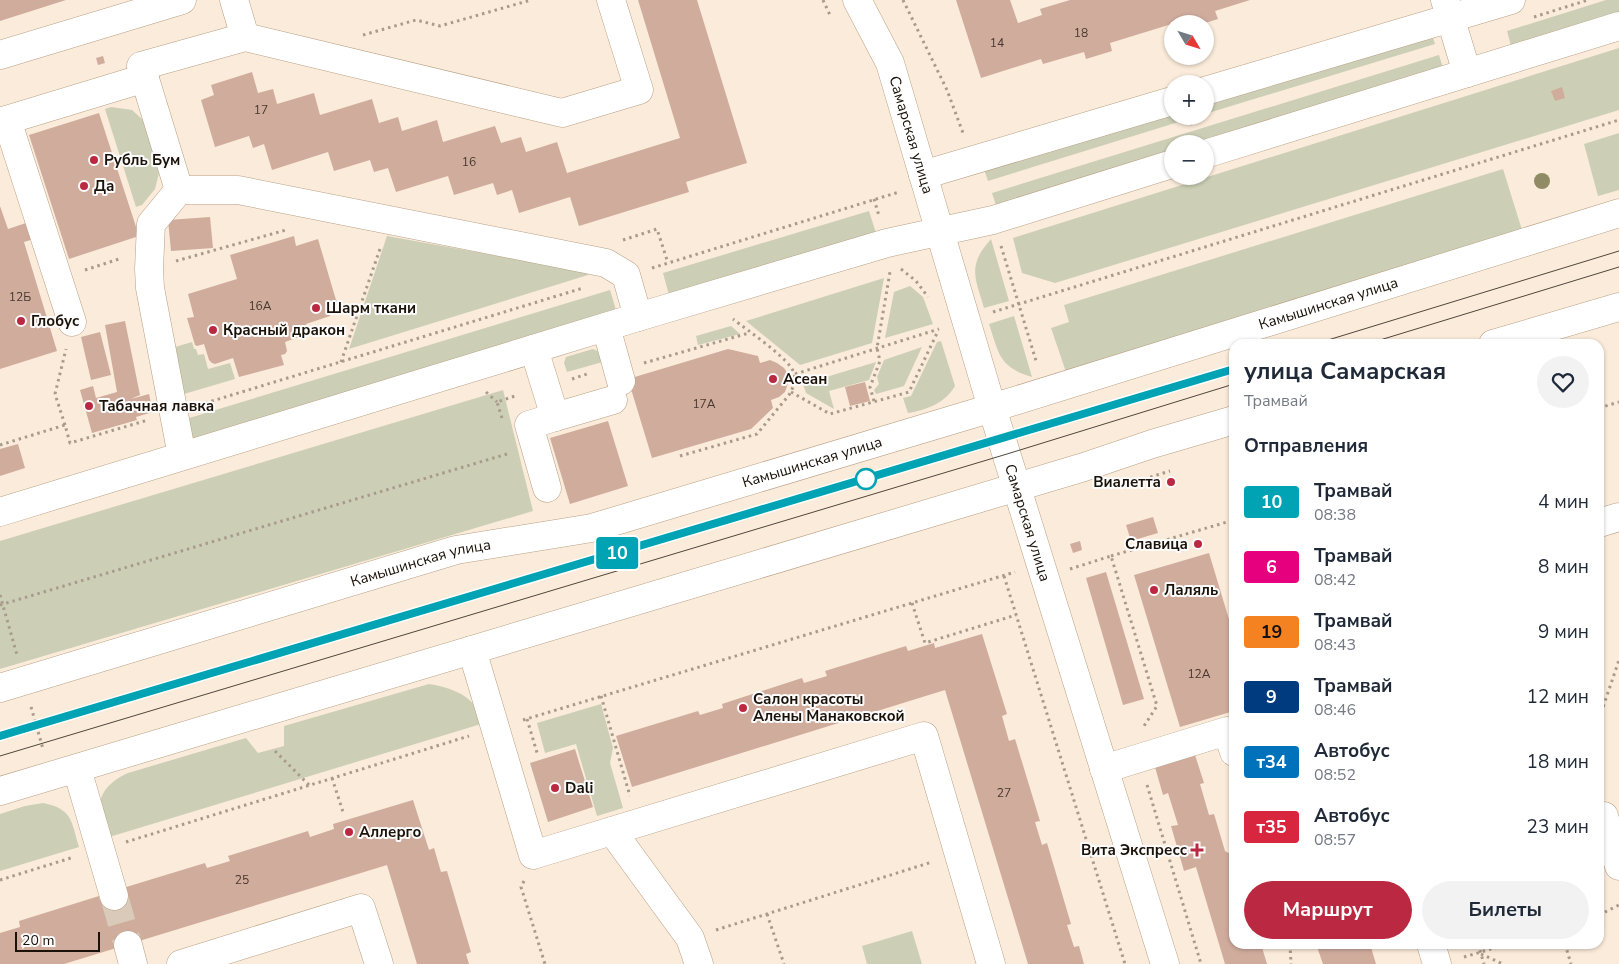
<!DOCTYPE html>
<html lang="ru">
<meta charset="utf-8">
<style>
:root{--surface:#fff;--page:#f2f2f3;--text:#1f2937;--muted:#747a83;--accent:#ba2941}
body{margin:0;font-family:"Nunito Sans",sans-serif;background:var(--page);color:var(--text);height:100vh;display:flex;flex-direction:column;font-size:19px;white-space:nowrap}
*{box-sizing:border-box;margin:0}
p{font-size:16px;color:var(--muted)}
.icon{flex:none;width:28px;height:28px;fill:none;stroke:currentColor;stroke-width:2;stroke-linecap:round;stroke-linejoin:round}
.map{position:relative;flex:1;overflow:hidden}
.details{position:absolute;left:1229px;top:339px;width:375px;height:610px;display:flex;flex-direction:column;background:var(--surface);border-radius:15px;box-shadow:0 1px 4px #0004}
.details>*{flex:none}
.badge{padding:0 10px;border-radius:4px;font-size:18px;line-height:32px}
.needle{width:32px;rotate:128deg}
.controls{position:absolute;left:1164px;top:15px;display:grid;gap:10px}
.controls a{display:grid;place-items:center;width:50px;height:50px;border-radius:50%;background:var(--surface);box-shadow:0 1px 4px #0004;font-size:25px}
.scale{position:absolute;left:15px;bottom:12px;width:85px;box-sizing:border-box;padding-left:5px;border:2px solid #1a1108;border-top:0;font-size:14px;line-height:18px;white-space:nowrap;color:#1a1108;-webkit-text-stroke:4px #fbfbfb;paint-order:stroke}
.map>.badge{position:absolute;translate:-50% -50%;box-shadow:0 0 0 2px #fff}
h2{padding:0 15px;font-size:19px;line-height:45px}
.round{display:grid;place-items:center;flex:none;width:52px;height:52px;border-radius:26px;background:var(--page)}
.head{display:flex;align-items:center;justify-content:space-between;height:85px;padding:0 15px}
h1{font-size:24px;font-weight:700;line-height:38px}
.primary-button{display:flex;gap:10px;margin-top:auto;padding:10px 15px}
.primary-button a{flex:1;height:58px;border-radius:30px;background:var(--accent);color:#fff;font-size:20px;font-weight:700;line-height:58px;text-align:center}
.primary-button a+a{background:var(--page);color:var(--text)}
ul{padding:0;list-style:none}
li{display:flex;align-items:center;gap:15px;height:65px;padding:0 15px}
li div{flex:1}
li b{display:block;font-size:19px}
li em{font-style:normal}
li .badge{min-width:55px;font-weight:700;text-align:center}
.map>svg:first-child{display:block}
</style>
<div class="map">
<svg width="1619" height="964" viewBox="0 0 1619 964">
<rect width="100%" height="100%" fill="#fbebda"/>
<g fill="#cccfb5">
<polygon points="1606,0 1619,0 1619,12 1511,46 1507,31"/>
<polygon points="1431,31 1435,44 1205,114 1205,101"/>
<polygon points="1619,48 1619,110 1055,283 1022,273 1013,238"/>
<polygon points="1439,55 1443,68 1195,144 1172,144 1172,151 996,205 992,193"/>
<polygon points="111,107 132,110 143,120 157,164 159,173 155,189 142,205 136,207 105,109"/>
<polygon points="1172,111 1172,116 1198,116 988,181 984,169"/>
<polygon points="1619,133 1619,190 1598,196 1584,144"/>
<polygon points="1503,169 1522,230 1066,372 1051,328 1069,322 1064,305"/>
<polygon points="869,211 876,233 669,295 663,273"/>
<polygon points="387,236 587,272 588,275 349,349"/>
<path d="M 991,239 L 1009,301 L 984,308 C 975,277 967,266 991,239 Z"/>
<polygon points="884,278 872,343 800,365 746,321"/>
<polygon points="910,286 923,297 933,324 885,338 894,292"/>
<polygon points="610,290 616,310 192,439 186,419"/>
<path d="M 1014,316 L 1032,377 C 999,367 999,354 989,324 Z"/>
<polygon points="731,326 740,334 698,345 696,336"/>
<path d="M 941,341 L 955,386 C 945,403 927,410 908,413 L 903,398 L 911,396 L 937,342 Z"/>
<polygon points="192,342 194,349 196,349 198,355 204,354 208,369 230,363 235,379 184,394 175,347"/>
<polygon points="922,347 904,386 876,394 874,390 879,384 877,377 884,360"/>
<polygon points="593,349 604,354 606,361 567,372 564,363 566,357"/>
<polygon points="876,362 869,380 829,391 834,409 806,393 803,384"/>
<polygon points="503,390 533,511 0,669 0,541"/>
<path d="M 429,684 C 444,686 468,693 476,708 C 478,713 479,719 481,724 L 106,838 C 104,828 99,816 100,805 C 100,790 116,778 128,773 L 246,738 L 258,753 L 284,746 L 284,726 Z"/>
<polygon points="601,704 613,748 610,763 623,808 597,816 576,744 545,753 537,723"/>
<path d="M 43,803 C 73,809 71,821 79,847 L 0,871 L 0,814 L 25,806 Z"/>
<polygon points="912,931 922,964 867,964 862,946"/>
</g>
<g fill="#d0ac9d">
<polygon points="0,0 66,0 0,21"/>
<polygon points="638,0 697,0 747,163 686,182 689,192 579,226 570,197 519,213 512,190 497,195 493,183 454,195 448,176 396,192 388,168 374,172 370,160 334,171 328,152 272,170 264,144 253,148 249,136 215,147 201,100 214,95 211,85 252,72 258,93 273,89 277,104 314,93 320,115 372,99 379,123 398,117 402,131 437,120 443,142 495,126 501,143 521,137 526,152 557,142 567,173 680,138"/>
<polygon points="956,0 1010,0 1018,23 1042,15 1040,9 1070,0 1250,0 1215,11 1218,19 1202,24 1189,24 1188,19 1110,43 1112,51 1086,59 1084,52 1043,64 1041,59 981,78"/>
<polygon points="103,56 105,63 98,65 96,58"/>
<polygon points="1562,87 1565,98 1555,101 1551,91"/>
<polygon points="99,113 139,236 69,259 29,135"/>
<polygon points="0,206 8,229 32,221 37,238 24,242 57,351 0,369"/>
<polygon points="210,217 213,248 171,251 168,220"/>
<polygon points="294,236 296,246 318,239 336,300 345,305 343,308 334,303 328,305 331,312 330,316 306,324 308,332 307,334 285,342 287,351 285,354 281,355 284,365 239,377 233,358 215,364 212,363 209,360 204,344 197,346 195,345 187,318 194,317 188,294 237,279 230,255"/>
<polygon points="125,321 140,395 131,399 149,394 153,412 136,417 137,420 92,433 80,390 93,386 96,398 117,392 105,325"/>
<polygon points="100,332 111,375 91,380 81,337"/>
<polygon points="728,349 758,356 760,363 770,360 777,363 784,368 788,374 788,383 785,392 779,397 771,400 773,408 751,429 652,458 628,379"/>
<polygon points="865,382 870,401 850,406 845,387"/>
<polygon points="608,421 628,486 570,504 550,438"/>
<polygon points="18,444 25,468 0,476 0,449"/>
<polygon points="1153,517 1158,533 1131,541 1126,525"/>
<polygon points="1080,541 1082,550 1073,553 1070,544"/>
<polygon points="1209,553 1234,636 1234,711 1180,727 1134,575"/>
<polygon points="1106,572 1144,699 1123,705 1086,578"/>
<polygon points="982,634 1007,714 1002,716 1009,741 1015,739 1040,821 1035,822 1042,845 1047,843 1071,924 1067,925 1074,947 1079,946 1084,964 1028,964 945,690 632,787 616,736 698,711 700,715 723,708 722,704 802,678 804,683 827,676 825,671 906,646 908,651 934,643 935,648"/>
<polygon points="575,749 593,807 548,822 530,763"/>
<polygon points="1195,755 1204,783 1200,784 1209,815 1214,814 1225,851 1234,856 1234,944 1261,944 1267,964 1225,964 1196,867 1184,871 1171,826 1178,825 1168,793 1163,795 1155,767"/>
<polygon points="413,800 429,850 434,848 441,872 447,871 471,952 466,954 469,964 417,964 387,865 64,964 0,964 0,933 20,927 19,921 99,896 100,901 124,893 123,888 205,863 207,868 230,861 228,856 308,831 310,837 334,829 333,824"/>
<polygon points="1316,944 1370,944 1376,964 1323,964"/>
</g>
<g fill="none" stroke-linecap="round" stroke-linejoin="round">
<polyline stroke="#d9caba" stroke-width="28" stroke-dasharray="28 14" stroke-linecap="butt" points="114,896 128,945"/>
<g stroke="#b9a085" stroke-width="29">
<g id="minor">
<polyline points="234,0 245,37"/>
<path id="s1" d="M 857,0 L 890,63 L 992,408 L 1165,964"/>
<polyline points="1445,0 1467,73"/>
<polyline points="0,55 182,0"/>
<polyline points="1205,91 1511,0"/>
<polyline points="7,120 72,322"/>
<polyline points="0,122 145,78"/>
<polyline points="1205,154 1619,26"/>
<polyline points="923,175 1172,101"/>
<polyline points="179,190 238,190 606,263 626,275 638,317"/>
<polyline points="606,327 621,381"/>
<polyline points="534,349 555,417 613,400"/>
<polyline points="182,456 150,288 149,269 151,224 179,190 141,66 245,37 562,113 639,90 611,0"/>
<polyline points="547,488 529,425 555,417"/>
<polyline points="0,512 638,317 887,243 993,220 1172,164"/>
<polyline points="1599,523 1619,517"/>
<polyline points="472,650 533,855 924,736 991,964"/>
<polyline points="77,769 114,896"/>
<polyline points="1104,769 1227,731 1234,752"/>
<polyline points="1599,817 1604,816 1619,866"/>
<polyline points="612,831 690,938 699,964"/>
<polyline points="1431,944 1437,964"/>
<polyline points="128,945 133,964"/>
<polyline points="181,964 361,908 379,964"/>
</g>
</g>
<g stroke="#b9a085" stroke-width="29">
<g id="major">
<polyline points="1493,344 1619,307"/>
<path id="s2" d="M 0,688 L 456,550 L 592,528 L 992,408 L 1619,213"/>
<polyline points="0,791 1084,467 1152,444 1234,420"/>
</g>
</g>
<g stroke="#a89b8d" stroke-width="3" stroke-dasharray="2.5 4" stroke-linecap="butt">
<polyline points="823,0 830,15"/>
<polyline points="903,0 947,90 963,133"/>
<polyline points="1534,17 1588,0"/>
<polyline points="363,35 416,20 440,26 531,0"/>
<polyline points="1190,124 1203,119"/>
<polyline points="874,199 879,216"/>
<polyline points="623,240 657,229 668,263"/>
<polyline points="1001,246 1037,364"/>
<polyline points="176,261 286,230"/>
<polyline points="652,268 899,192"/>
<polyline points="901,269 916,281 928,297"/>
<polyline points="85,270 122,258"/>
<polyline points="993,312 1619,120"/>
<polyline points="341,362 381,246"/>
<polyline points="644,363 749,333"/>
<polyline points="795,374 939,329"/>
<polyline points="572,379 590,373"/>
<polyline points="486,392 497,402"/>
<polyline points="791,392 830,414 909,392 938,331"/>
<polyline points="874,401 870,387 880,361 877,348 890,272"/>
<polyline points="199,405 583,288"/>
<polyline points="1599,408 1619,402"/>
<polyline points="502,418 497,402 518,395"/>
<polyline points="65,425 55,394 66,349"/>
<polyline points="0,445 65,425 70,443 148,420"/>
<path d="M 680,456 L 757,434 L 789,395 C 793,388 796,381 794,373 C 790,359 747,330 733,319"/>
<polyline points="1144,479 1170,471"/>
<polyline points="1111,556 1234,520"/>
<polyline points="1070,569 1111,556 1157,706 1144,726"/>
<polyline points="1004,576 1125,964"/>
<polyline points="0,595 17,655"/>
<polyline points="912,603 925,643 1016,615"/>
<polyline points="0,605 507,454"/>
<polyline points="601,696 630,796"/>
<polyline points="31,707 43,749"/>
<polyline points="527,719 538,756"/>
<polyline points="1599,719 1619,660"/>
<polyline points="523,720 1015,572"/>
<polyline points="275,751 309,785"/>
<polyline points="332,778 343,812"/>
<polyline points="1147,785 1201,964"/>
<polyline points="126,842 469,736"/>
<polyline points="0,880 74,857"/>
<polyline points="524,881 521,887 545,964"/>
<polyline points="767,914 784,964"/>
<polyline points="1599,915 1619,905"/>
<polyline points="716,930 932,862"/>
<polyline points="1290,944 1291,964"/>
<polyline points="1478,944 1484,964"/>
<polyline points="1565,944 1571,964"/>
<polyline points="1481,954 1503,964"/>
<polyline points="1464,957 1508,944"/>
</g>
<use href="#minor" stroke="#fff" stroke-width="28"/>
<use href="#major" stroke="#fff" stroke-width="28"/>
<g stroke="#50463b" stroke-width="1">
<polyline points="1315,344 1619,251"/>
<polyline points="1367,344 1619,267"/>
<polyline points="0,736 1234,369"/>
<polyline points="0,756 1007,454 1234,384"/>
</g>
</g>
<circle fill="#918b65" cx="1542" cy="181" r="8"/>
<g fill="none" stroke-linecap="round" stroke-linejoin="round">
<g stroke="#fff" stroke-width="11">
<polyline id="line" points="0,736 1234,369"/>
</g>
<use href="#line" stroke="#00a3b4" stroke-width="8"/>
</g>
<g fill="#ba2941" stroke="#fbfbfb" stroke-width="2">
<circle cx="94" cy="160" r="5"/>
<circle cx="84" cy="186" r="5"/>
<circle cx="316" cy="308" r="5"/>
<circle cx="21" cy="321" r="5"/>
<circle cx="213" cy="330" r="5"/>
<circle cx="773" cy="379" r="5"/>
<circle cx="89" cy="406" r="5"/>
<circle cx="1171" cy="482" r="5"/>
<circle cx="1198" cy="544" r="5"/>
<circle cx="1154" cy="590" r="5"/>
<circle cx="743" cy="708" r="5"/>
<circle cx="555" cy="788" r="5"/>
<circle cx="349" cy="832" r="5"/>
<path d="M1194.5 842.5h5v5h5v5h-5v5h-5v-5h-5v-5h5z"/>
</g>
<circle fill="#fff" stroke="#00a3b4" stroke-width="2.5" cx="866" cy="479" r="10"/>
<g text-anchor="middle" stroke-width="4" stroke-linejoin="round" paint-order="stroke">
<g font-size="12" fill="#48382d">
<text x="1081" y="37">18</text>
<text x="997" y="47">14</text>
<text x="261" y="114">17</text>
<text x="469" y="166">16</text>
<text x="20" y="301">12Б</text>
<text x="260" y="310">16А</text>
<text x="704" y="408">17А</text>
<text x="1199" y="678">12А</text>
<text x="1004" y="797">27</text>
<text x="242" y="884">25</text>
</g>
<g font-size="15" fill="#1a1108" stroke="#fbfbfb">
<text dy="5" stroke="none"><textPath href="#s1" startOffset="146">Самарская улица</textPath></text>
<text dy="5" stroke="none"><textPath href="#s2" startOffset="1384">Камышинская улица</textPath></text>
<text dy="5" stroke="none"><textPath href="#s2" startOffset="844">Камышинская улица</textPath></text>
<text dy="5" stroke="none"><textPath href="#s1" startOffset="551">Самарская улица</textPath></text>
<text dy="5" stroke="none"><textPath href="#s2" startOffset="439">Камышинская улица</textPath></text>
</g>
<g font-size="15" font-weight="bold" fill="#1a1108" stroke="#fbfbfb" text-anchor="start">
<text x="104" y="165">Рубль Бум</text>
<text x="94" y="191">Да</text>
<text x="326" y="313">Шарм ткани</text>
<text x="31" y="326">Глобус</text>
<text x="223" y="335">Красный дракон</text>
<text x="783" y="384">Асеан</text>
<text x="99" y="411">Табачная лавка</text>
<text x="1161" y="487" text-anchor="end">Виалетта</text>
<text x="1188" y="549" text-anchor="end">Славица</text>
<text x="1164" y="595">Лаляль</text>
<text x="753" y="704">Салон красоты<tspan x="753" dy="17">Алены Манаковской</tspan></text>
<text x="565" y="793">Dali</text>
<text x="359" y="837">Аллерго</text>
<text x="1187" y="855" text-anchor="end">Вита Экспресс</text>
</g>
</g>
</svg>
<div class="controls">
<a><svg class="needle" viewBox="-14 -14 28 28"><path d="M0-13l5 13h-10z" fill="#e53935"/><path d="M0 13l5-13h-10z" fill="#747a83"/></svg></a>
<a>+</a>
<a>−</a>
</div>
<div class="scale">20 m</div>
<b class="badge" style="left:617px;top:553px;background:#00a3b4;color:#fff">10</b>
<section class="details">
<div class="head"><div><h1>улица Самарская</h1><p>Трамвай</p></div><a class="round"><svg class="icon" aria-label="heart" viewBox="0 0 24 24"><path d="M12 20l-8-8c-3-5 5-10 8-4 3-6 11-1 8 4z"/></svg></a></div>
<h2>Отправления</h2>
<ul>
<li><span class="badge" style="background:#00a3b4;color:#fff">10</span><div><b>Трамвай</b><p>08:38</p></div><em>4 мин</em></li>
<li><span class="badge" style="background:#e6007e;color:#fff">6</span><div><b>Трамвай</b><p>08:42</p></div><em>8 мин</em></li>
<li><span class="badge" style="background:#f58220;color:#111">19</span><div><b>Трамвай</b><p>08:43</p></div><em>9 мин</em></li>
<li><span class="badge" style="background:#003b80;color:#fff">9</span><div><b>Трамвай</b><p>08:46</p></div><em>12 мин</em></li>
<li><span class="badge" style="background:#0072bc;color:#fff">т34</span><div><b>Автобус</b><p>08:52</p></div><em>18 мин</em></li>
<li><span class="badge" style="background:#d7263d;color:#fff">т35</span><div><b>Автобус</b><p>08:57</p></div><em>23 мин</em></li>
</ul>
<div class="primary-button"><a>Маршрут</a><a>Билеты</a></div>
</section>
</div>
